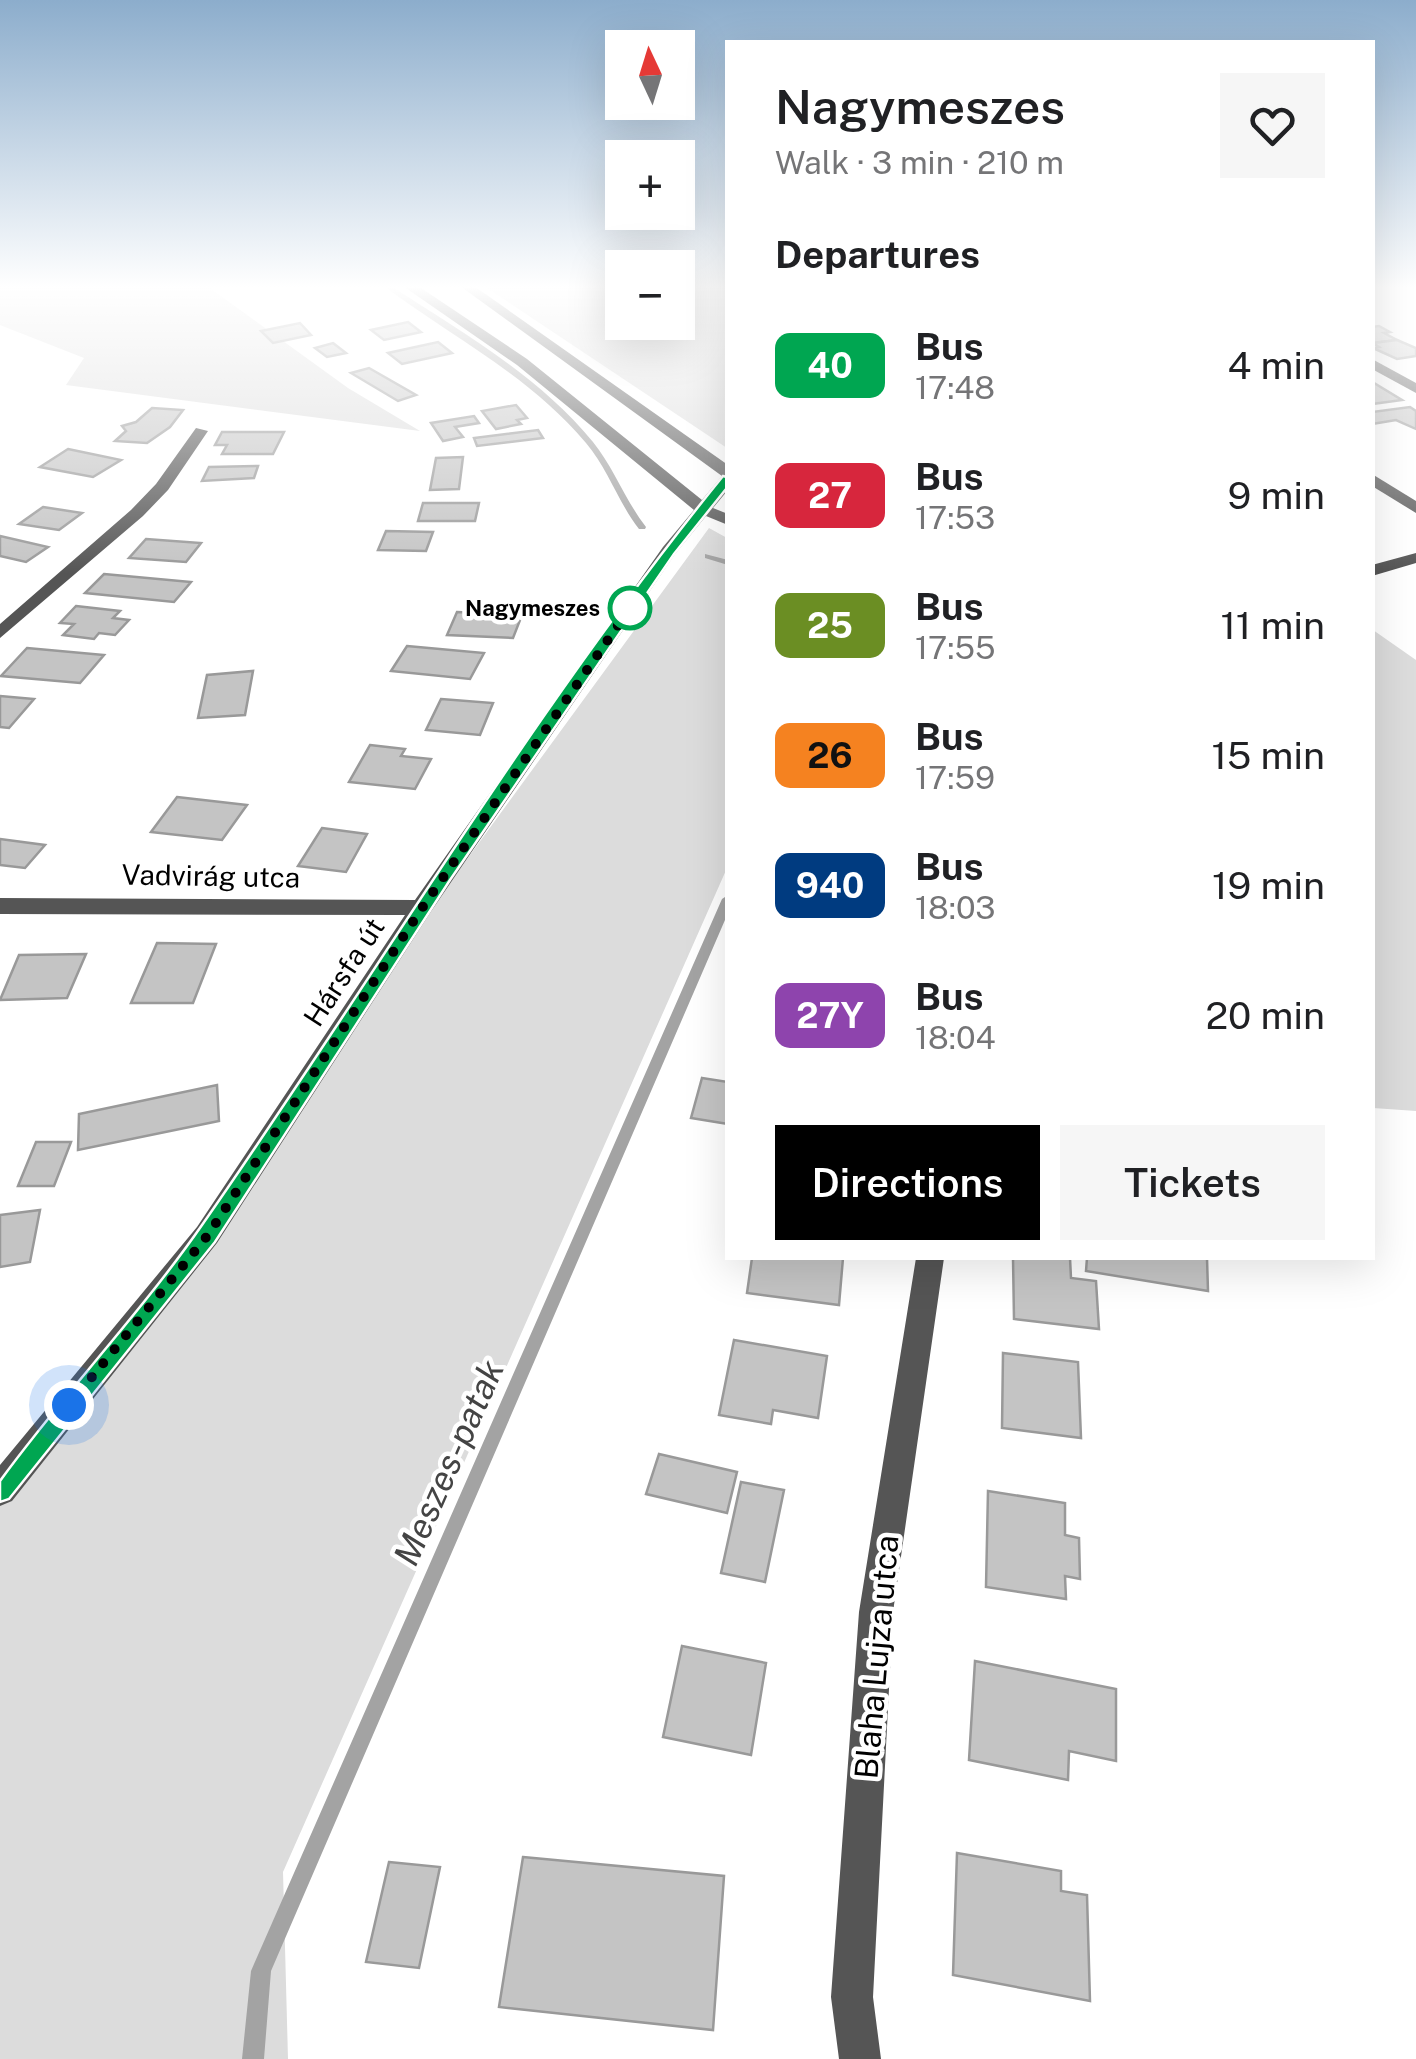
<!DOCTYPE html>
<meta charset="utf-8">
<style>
:root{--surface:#fff;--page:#f6f6f6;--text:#202124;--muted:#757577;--accent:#000}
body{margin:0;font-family:"Public Sans",sans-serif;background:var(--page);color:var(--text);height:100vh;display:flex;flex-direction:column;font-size:38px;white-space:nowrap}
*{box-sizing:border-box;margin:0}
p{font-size:32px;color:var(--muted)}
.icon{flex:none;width:55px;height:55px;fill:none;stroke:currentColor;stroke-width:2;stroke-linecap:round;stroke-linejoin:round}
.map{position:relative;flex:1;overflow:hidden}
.drawer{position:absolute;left:725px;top:40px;width:650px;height:1220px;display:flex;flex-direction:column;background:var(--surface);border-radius:0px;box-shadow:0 10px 40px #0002}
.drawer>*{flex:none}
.badge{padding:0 20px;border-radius:15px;font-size:35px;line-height:65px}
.needle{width:65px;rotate:356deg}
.buttons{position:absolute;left:605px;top:30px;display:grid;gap:20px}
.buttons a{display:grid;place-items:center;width:90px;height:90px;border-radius:0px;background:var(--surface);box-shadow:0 10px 40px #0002;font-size:50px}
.you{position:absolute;width:50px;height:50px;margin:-25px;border:8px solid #fff;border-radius:50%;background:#1a73e8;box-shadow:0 0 0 15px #1a73e833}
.map>.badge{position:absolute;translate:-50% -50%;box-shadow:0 0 0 5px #fff}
h2{padding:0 50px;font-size:38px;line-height:90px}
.round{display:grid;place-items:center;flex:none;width:105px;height:105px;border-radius:0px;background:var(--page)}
.summary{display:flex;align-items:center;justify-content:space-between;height:170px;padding:0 50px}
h1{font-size:48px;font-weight:600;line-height:75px}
.button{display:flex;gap:20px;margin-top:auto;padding:20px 50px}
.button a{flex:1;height:115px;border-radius:0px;background:var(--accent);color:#fff;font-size:40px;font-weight:600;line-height:115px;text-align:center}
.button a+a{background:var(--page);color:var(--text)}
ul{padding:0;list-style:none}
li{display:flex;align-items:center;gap:30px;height:130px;padding:0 50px}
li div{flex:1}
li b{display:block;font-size:38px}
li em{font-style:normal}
li .badge{min-width:110px;font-weight:700;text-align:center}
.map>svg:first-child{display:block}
</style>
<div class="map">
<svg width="1416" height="2059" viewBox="0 0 1416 2059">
<rect width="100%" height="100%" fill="#fff"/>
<g fill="#dcdcdc">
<polygon points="0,286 207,286 348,388 420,431 66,385 84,358 0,325"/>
<polygon points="484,286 622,286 622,322 678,322 678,286 727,286 727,448"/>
<polygon points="709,528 727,538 727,868 283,1872 288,2059 0,2059 0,1498"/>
<polygon points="1373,630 1416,660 1416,1111 1373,1108"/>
</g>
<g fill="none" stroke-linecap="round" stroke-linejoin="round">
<g fill="#a3a3a3" fill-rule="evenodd">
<path d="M 384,286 L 391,286 C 462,332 539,376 593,442 C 614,468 625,500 646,527 L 645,529 L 639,529 C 618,502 608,469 586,443 C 529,375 453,338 384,286 Z"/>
<polygon points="705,554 728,560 728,565 705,558"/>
<polygon points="728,895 728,913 271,1971 264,2059 242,2059 251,1971 254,1964 722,899"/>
</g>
</g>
<g fill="#c4c4c4" stroke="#999" stroke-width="2.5">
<polygon points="408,322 421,332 384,340 371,330"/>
<polygon points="300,323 311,335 273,343 261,331"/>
<polygon points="1379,326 1390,332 1384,333 1397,340 1372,343 1372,327"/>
<polygon points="1397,340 1416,348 1416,356 1397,359 1373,348 1379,347 1373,343"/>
<polygon points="438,342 452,353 402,364 388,353"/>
<polygon points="333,343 346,353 327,357 315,348"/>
<polygon points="369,368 416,395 398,401 351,373"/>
<polygon points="1372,383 1374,383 1402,400 1372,404"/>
<polygon points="516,405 527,418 517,420 521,424 496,429 482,411"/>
<polygon points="1410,407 1416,411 1416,429 1396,420 1372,424 1372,412"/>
<polygon points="152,408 183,410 170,427 147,443 115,441 126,431 122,426 136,422"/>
<polygon points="474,416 479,423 455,427 463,437 443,441 431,423"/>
<polygon points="538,430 543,438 477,446 474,438"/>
<polygon points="222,432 284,432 273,454 222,454 227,445 215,445"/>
<polygon points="68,449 121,460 93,477 40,467"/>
<polygon points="463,457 459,489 430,490 436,458"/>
<polygon points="258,466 254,478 202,481 209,467"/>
<polygon points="423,503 479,503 475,521 418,521"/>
<polygon points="43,507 82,513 59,530 19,524"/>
<polygon points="386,531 433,532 426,551 378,550"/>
<polygon points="0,536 48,547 26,562 0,556"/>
<polygon points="146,539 201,543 186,562 129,558"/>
<polygon points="104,574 191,582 174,602 85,593"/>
<polygon points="76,606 120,611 113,618 129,620 115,635 99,633 94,639 63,635 74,624 60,623"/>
<polygon points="457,612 522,615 513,638 447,635"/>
<polygon points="407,646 484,653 470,679 391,671"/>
<polygon points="27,648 104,655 80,683 1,676"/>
<polygon points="253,671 245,715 198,718 207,675"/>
<polygon points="0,696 34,699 9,728 0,727"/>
<polygon points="441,699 493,703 480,735 426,730"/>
<polygon points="370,745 405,749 401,756 431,759 415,789 349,782"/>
<polygon points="177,797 247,805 222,840 151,832"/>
<polygon points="322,828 367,834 346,872 298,866"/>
<polygon points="0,839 45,845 25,868 0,865"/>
<polygon points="157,943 216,944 193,1003 131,1003"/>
<polygon points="86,954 67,998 0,1000 19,955"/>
<polygon points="702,1078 728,1082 728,1124 691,1118"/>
<polygon points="217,1085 219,1121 78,1150 79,1114"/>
<polygon points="36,1142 71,1142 54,1186 18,1186"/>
<polygon points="40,1210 30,1262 0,1267 0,1215"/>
<polygon points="752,1258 843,1258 839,1305 747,1293"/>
<polygon points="1013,1258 1070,1258 1071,1278 1096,1281 1099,1329 1014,1319"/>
<polygon points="1087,1258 1207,1258 1208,1291 1086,1271"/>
<polygon points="734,1340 827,1356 818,1418 773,1410 771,1424 719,1415"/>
<polygon points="1003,1353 1078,1362 1081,1438 1002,1428"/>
<polygon points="659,1454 737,1472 727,1513 646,1494"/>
<polygon points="741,1482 784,1490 765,1582 721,1573"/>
<polygon points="988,1491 1065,1503 1065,1535 1079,1538 1080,1579 1065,1576 1066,1599 986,1587"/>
<polygon points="682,1646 766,1663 751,1755 663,1737"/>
<polygon points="975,1661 1116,1689 1116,1761 1069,1751 1068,1780 969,1760"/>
<polygon points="957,1853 1061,1871 1061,1891 1087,1895 1090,2001 953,1975"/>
<polygon points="523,1857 724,1876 713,2030 499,2007"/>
<polygon points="389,1862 440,1867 419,1968 366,1962"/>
</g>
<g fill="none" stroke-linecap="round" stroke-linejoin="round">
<g fill="#555" fill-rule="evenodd">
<polygon points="403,286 418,286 527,359 702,500 722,476 460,286 474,286 728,465 728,490 713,508 728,514 728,525 706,516 675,554 430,913 217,1243 12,1501 0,1506 0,1465 197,1227 405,915 0,914 0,898 415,900 663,547 694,510 517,365"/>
<polygon points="1372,359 1416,383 1416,393 1372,369"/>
<polygon points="196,428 208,431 168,490 143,516 0,638 0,624 131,510 156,484"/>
<polygon points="1372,474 1416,501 1416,513 1372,486"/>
<polygon points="1416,553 1416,563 1372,576 1372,565"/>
<polygon points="916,1258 944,1258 893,1612 873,1997 881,2059 839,2059 831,1997 859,1612"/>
</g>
</g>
<linearGradient id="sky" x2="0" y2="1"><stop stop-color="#8cadcc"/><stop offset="0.5" stop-color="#fff"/><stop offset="1" stop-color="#fff" stop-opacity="0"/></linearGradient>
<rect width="1416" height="574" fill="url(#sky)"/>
<path fill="#00a651" stroke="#fff" stroke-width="2.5" d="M 723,476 L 734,479 L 674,554 L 450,880 L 215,1242 L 9,1499 L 0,1502 L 0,1481 C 60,1398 141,1313 202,1225 C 376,976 531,712 723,476 Z"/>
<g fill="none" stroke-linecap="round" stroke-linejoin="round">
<polyline stroke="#000" stroke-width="10" stroke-dasharray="0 18" points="69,1405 208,1235 422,908 630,608"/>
</g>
<circle fill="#fff" stroke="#00a651" stroke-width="5" cx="630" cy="608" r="20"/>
<g text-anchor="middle" stroke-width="9" stroke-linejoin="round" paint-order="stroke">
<g font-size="22" font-weight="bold" fill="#000" stroke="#fff" text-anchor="end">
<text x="600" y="616">Nagymeszes</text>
</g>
<g font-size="28" fill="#000" stroke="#fff">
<text transform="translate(211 876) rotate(1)" y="10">Vadvirág utca</text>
<text transform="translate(344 972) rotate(-57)" y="10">Hársfa út</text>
</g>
<g font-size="32" fill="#000" stroke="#fff">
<text transform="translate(877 1657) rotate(-85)" y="11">Blaha Lujza utca</text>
</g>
<g font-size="35" font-style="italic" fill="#444" stroke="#fff">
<text transform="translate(449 1463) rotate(-66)" y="12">Meszes-patak</text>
</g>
</g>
</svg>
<div class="buttons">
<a><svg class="needle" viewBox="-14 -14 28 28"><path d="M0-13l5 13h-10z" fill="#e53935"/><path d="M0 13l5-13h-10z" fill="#757577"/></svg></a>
<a>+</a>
<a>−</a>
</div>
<div class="you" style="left:69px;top:1405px"></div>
<section class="drawer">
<div class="summary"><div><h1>Nagymeszes</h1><p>Walk · 3 min · 210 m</p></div><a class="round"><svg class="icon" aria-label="heart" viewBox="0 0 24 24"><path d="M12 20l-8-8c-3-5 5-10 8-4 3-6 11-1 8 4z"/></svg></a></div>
<h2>Departures</h2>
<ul>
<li><span class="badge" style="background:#00a651;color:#fff">40</span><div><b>Bus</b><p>17:48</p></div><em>4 min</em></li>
<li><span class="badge" style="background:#d7263d;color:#fff">27</span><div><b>Bus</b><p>17:53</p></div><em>9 min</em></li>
<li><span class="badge" style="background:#6b8e23;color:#fff">25</span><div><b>Bus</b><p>17:55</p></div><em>11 min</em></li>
<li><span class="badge" style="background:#f58220;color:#111">26</span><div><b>Bus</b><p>17:59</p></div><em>15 min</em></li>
<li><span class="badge" style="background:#003b80;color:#fff">940</span><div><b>Bus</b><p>18:03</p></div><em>19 min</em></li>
<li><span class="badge" style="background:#8e44ad;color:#fff">27Y</span><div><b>Bus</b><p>18:04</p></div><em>20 min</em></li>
</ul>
<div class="button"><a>Directions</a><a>Tickets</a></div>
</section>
</div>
